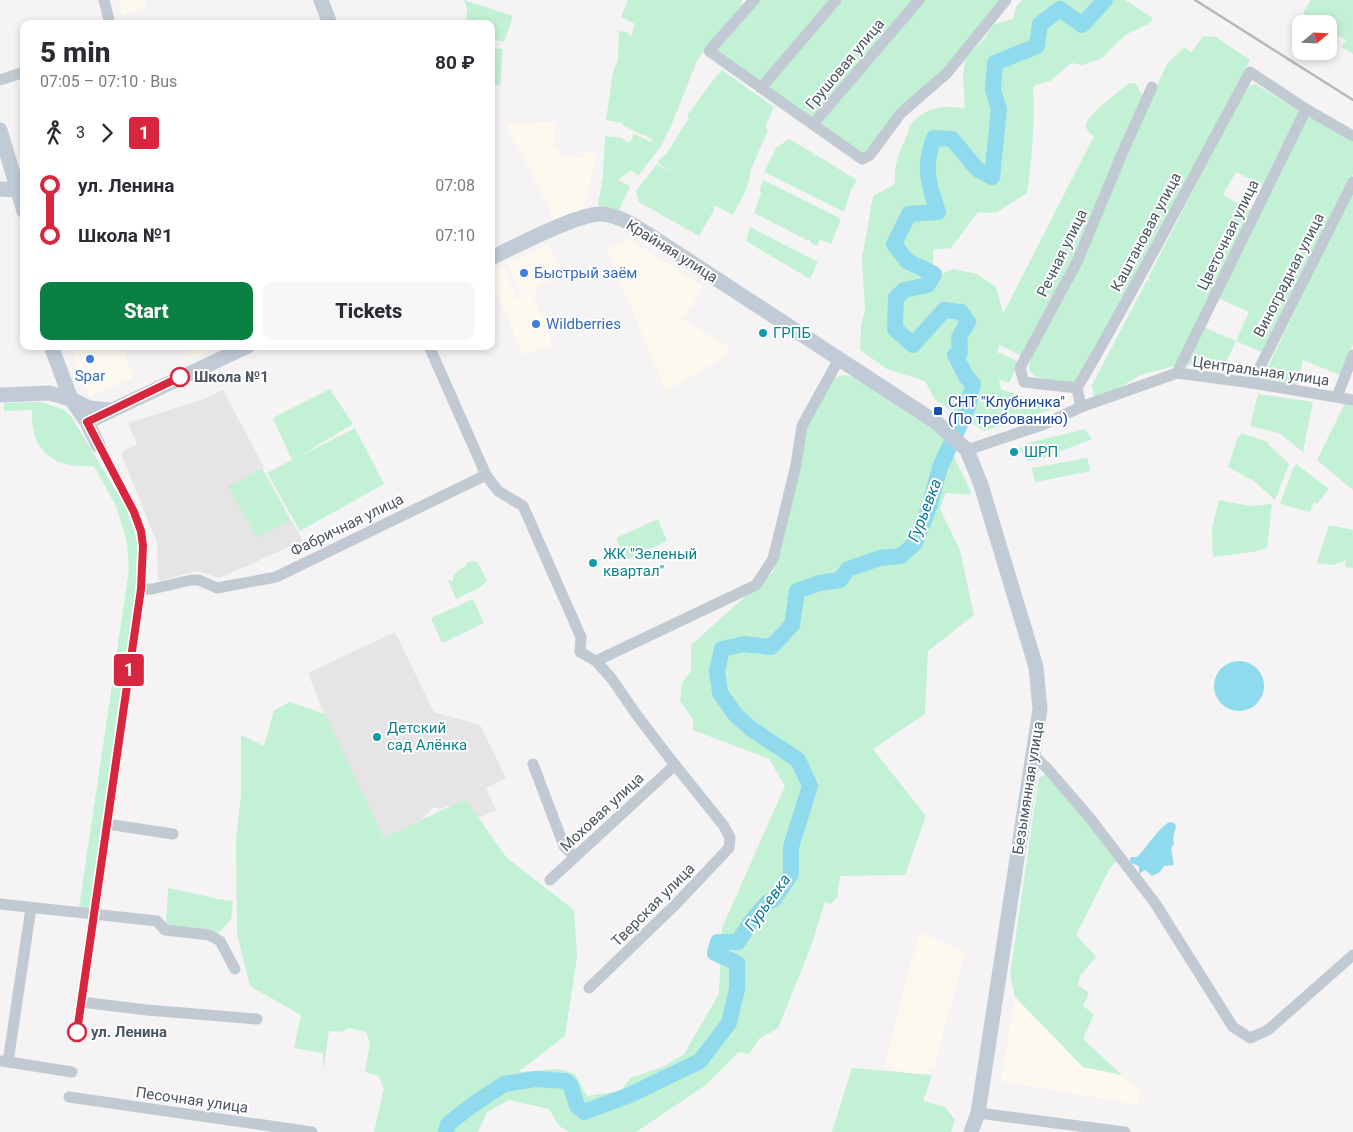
<!DOCTYPE html>
<meta charset="utf-8">
<style>
:root{--surface:#fff;--page:#f7f7f7;--text:#2b2b33;--muted:#7c7c81;--accent:#0b8043}
body{margin:0;font-family:Roboto,sans-serif;background:var(--page);color:var(--text);height:100vh;display:flex;flex-direction:column;font-size:19px;white-space:nowrap}
*{box-sizing:border-box;margin:0}
p{font-size:16px;color:var(--muted)}
.icon{flex:none;width:28px;height:28px;fill:none;stroke:currentColor;stroke-width:2;stroke-linecap:round;stroke-linejoin:round}
.map{position:relative;flex:1;overflow:hidden}
.side{position:absolute;left:20px;top:20px;width:475px;height:330px;display:flex;flex-direction:column;background:var(--surface);border-radius:10px;box-shadow:0 2px 8px #0003}
.side>*{flex:none}
.badge{padding:0 10px;border-radius:4px;font-size:18px;line-height:32px}
.needle{width:32px;rotate:71deg}
.tools{position:absolute;left:1292px;top:15px;display:grid;gap:10px}
.tools a{display:grid;place-items:center;width:45px;height:45px;border-radius:10px;background:var(--surface);box-shadow:0 2px 8px #0003;font-size:25px}
.map>.badge{position:absolute;translate:-50% -50%;box-shadow:0 0 0 2px #fff}
.legs{display:flex;align-items:center;gap:8px;height:55px;padding:0 20px;font-size:16px}
.legs p{margin-inline-start:auto}
.overview{display:flex;align-items:center;justify-content:space-between;height:85px;padding:0 20px}
h1{font-size:28px;font-weight:800;line-height:38px}
.action{display:flex;gap:10px;margin-top:auto;padding:10px 20px}
.action a{flex:1;height:58px;border-radius:10px;background:var(--accent);color:#fff;font-size:20px;font-weight:800;line-height:58px;text-align:center}
.action a+a{background:var(--page);color:var(--text)}
ul{padding:0 20px;list-style:none}
li{display:flex;align-items:center;gap:18px;height:50px;font-size:19px}
li i{display:grid;place-items:center;width:8px;height:100%;margin:0 6px;background:currentColor}
li i::after{content:'';width:12px;height:12px;margin:-6px;border:4px solid;border-radius:50%;background:var(--surface)}
li p{margin-inline-start:auto}
li:first-child i{background:linear-gradient(#0000 50%,currentColor 0)}
li:last-child i{background:linear-gradient(currentColor 50%,#0000 0)}
.map>svg:first-child{display:block}
</style>
<div class="map">
<svg width="1353" height="1132" viewBox="0 0 1353 1132">
<rect width="100%" height="100%" fill="#f5f3f3"/>
<g fill="#fdf9ef">
<polygon points="120,0 144,0 147,7 122,15"/>
<polygon points="556,122 554,143 563,155 584,158 585,151 597,154 583,213 555,225 546,202 505,123"/>
<polygon points="629,239 703,287 683,320 729,347 723,358 666,391 606,249"/>
<polygon points="549,244 563,275 539,286 533,296 548,331 552,345 524,356 491,280 491,273 504,267 517,299 523,297 507,263"/>
<polygon points="70,346 122,346 133,376 130,379 89,397"/>
<polygon points="187,346 218,346 218,347 186,361 183,354 189,351"/>
<polygon points="919,932 965,952 934,1069 927,1067 925,1078 915,1077 885,1065"/>
<polygon points="1015,997 1082,1066 1122,1075 1140,1090 1138,1105 1001,1081"/>
</g>
<g fill="#e6e4e5">
<polygon points="223,390 264,467 262,468 303,541 219,578 198,571 158,581 157,542 121,454 123,451 137,444 128,423 204,399"/>
<polygon points="395,632 434,712 480,725 506,778 486,788 496,810 463,825 449,805 440,809 433,807 420,821 383,838 320,704 308,673"/>
</g>
<g fill="#c3f1d5">
<polygon points="464,0 513,16 504,42 491,39 491,24 466,24 467,8"/>
<polygon points="628,0 742,0 741,3 743,4 707,46 697,61 671,126 661,146 638,176 631,170 618,180 630,186 618,213 600,208 598,204 603,177 605,136 623,138 623,140 630,143 634,134 651,142 652,139 624,126 622,123 606,120 613,72 618,60 619,31 627,32 631,37 635,24 621,17"/>
<polygon points="758,0 832,0 760,83 716,50"/>
<polygon points="840,0 914,0 813,119 766,87"/>
<polygon points="922,0 1002,0 980,30 877,141 861,155 817,124"/>
<path d="M 1022,0 L 1125,0 L 1153,18 L 1150,23 L 1125,35 L 1102,58 L 1083,65 L 1071,63 L 1050,81 L 1033,86 C 1035,122 1032,158 1027,193 L 995,213 L 978,212 L 951,248 L 933,250 L 933,278 L 953,269 L 977,274 L 996,287 L 1003,314 L 1094,136 C 1090,134 1085,129 1086,124 C 1088,115 1121,90 1129,83 L 1136,84 L 1143,97 L 1089,229 L 1022,356 L 999,345 L 997,352 L 1019,362 L 1009,383 L 999,379 L 1001,389 L 1056,408 L 984,431 L 935,400 L 925,381 L 887,369 L 860,350 L 861,326 L 865,309 L 862,259 L 873,196 L 895,184 C 893,166 900,151 907,135 C 909,130 910,124 914,121 C 927,107 948,104 965,109 L 963,78 L 965,58 L 984,39 L 994,24 L 1013,19 L 1016,7 Z"/>
<polygon points="1311,0 1353,0 1353,54 1341,47 1346,40 1329,30 1329,24 1320,24 1303,13"/>
<polygon points="1203,36 1216,37 1250,60 1080,387 1056,380 1055,382 1034,376 1029,369 1030,362 1167,64 1184,48 1192,52"/>
<polygon points="491,48 503,49 500,85 491,84"/>
<polygon points="722,70 774,107 765,127 768,130 750,172 749,181 745,192 733,215 714,205 714,210 699,236 639,202 636,191 657,164 670,172 657,162 667,153 687,121 689,118 687,116 712,81"/>
<polygon points="1255,84 1298,110 1299,114 1264,186 1236,172 1223,195 1252,211 1175,366 1143,374 1115,390 1094,397 1093,388 1091,387 1147,280 1152,282 1148,278 1246,87"/>
<polygon points="1310,115 1353,139 1353,174 1266,354 1236,341 1249,312 1218,298 1306,117"/>
<polygon points="789,139 813,153 813,156 816,155 857,180 851,190 844,212 764,172 776,148"/>
<polygon points="763,180 841,219 831,244 820,240 817,246 810,242 810,239 807,240 754,213 761,193 760,189"/>
<polygon points="1353,190 1353,344 1342,376 1303,360 1296,388 1261,381"/>
<polygon points="750,227 818,262 810,279 746,241"/>
<polygon points="1203,327 1236,341 1222,371 1186,364"/>
<polygon points="845,375 855,378 944,437 971,491 970,495 946,493 940,509 960,550 974,615 928,651 925,714 873,749 926,816 905,875 840,876 837,897 831,904 825,902 810,949 778,1028 759,1039 749,1054 739,1052 706,1085 636,1132 569,1132 559,1126 549,1109 509,1100 487,1112 478,1132 374,1132 384,1089 379,1076 365,1072 370,1043 366,1032 349,1028 341,1032 329,1031 323,1071 323,1053 294,1048 301,1015 250,986 237,934 236,841 241,794 241,735 264,746 274,710 290,702 325,714 384,838 465,799 507,858 574,910 577,957 565,1036 518,1072 559,1069 575,1074 587,1096 620,1091 631,1078 664,1066 684,1054 719,994 722,928 785,786 769,759 693,730 693,719 680,701 682,683 691,671 691,645 774,571 807,427 834,378"/>
<polygon points="330,389 353,424 300,456 355,428 384,484 300,531 267,473 292,460 273,418"/>
<polygon points="1258,394 1313,402 1303,452 1279,433 1250,426"/>
<path d="M 42,402 L 64,410 L 71,416 L 125,506 L 134,530 L 137,543 L 136,585 L 89,908 L 79,908 L 129,570 L 127,543 L 120,518 L 116,506 L 94,466 C 54,469 30,452 32,410 L 4,411 L 4,403 Z"/>
<polygon points="1345,403 1353,405 1353,490 1317,460"/>
<polygon points="1085,429 1092,439 1043,458 1028,461 1019,448 1032,442"/>
<polygon points="1241,433 1268,442 1268,444 1289,464 1275,500 1254,481 1228,467 1238,436 1240,437"/>
<polygon points="1087,458 1091,471 1035,482 1032,468"/>
<polygon points="1296,464 1329,489 1317,504 1314,502 1310,512 1280,504 1292,471"/>
<polygon points="262,468 290,520 257,538 228,486"/>
<polygon points="1219,500 1250,506 1272,504 1267,548 1253,552 1213,557 1212,529"/>
<polygon points="658,519 667,541 626,560 616,538"/>
<polygon points="1329,525 1353,530 1353,568 1345,567 1346,560 1333,565 1317,563"/>
<path d="M 474,561 L 478,562 L 487,581 L 479,588 L 456,599 L 448,580 L 453,581 C 452,572 459,570 466,566 L 466,563 Z"/>
<polygon points="473,599 484,623 442,643 431,618"/>
<polygon points="1048,774 1118,860 1110,868 1076,935 1096,957 1080,976 1078,985 1089,993 1083,1006 1094,1014 1083,1039 1122,1075 1083,1067 1015,997 1010,975 1039,777"/>
<polygon points="168,888 210,897 216,899 233,901 231,919 219,933 166,926"/>
<polygon points="852,1068 932,1075 923,1101 945,1107 955,1120 951,1132 832,1132"/>
</g>
<g fill="#90daee">
<circle cx="1239" cy="686" r="25"/>
<path d="M 1169,822 L 1174,823 L 1176,826 L 1173,838 L 1174,844 L 1171,848 L 1174,865 L 1164,866 L 1160,872 L 1152,876 L 1145,870 L 1139,874 L 1139,866 L 1131,863 L 1130,859 L 1131,857 L 1137,857 C 1147,848 1157,829 1169,822 Z"/>
</g>
<g fill="none" stroke-linecap="round" stroke-linejoin="round">
<path stroke="#90daee" stroke-width="16" d="M 446,1132 L 448,1124 L 471,1106 L 504,1084 L 536,1079 L 566,1081 L 571,1086 L 577,1106 L 584,1112 L 630,1095 L 700,1061 L 729,1023 L 737,989 L 737,963 L 715,953 L 718,942 L 738,942 L 750,923 L 767,903 L 774,899 L 791,874 L 791,847 L 810,786 L 798,760 L 750,728 L 735,714 L 720,693 L 717,671 L 722,649 L 744,644 L 771,647 L 792,625 L 797,591 L 819,583 L 840,580 L 848,569 L 880,558 L 901,556 L 915,543 L 930,505 L 940,467 L 968,407 L 973,384 L 967,378 L 955,355 L 960,352 L 959,337 L 968,322 L 961,312 L 944,310 L 913,345 L 895,329 L 896,298 L 904,290 L 928,285 L 934,274 L 907,261 L 894,244 L 909,214 L 938,212 C 928,184 923,166 934,138 L 952,139 L 977,169 L 992,177 L 999,109 L 993,90 L 995,63 L 1037,46 L 1040,24 L 1060,9 L 1082,25 L 1105,0"/>
<g stroke="#c1cad2" stroke-width="11">
<polyline points="104,0 110,24"/>
<polyline points="754,0 709,51 862,159 870,155 901,113 947,73 1006,0"/>
<polyline points="0,80 24,72"/>
<polyline points="761,88 836,0"/>
<polyline points="813,124 919,0"/>
<polyline points="429,346 486,475 498,491 523,506 581,637 580,652 596,661 612,679 636,714 675,765 724,826 730,838 729,848 676,904 589,988"/>
<polyline points="1177,373 1306,109"/>
<polyline points="1252,383 1353,182"/>
<polyline points="1077,388 1024,382 1020,368 1077,262 1124,149 1152,87"/>
<polyline points="1337,397 1353,355"/>
<path d="M 1081,407 L 1077,388 C 1138,285 1192,178 1250,72 L 1306,109 L 1353,136"/>
<polyline points="967,450 1042,425 1081,407 1177,373 1252,383 1353,400"/>
<polyline points="141,589 152,589 191,580 199,580 217,588 276,577 486,475"/>
<polyline points="596,661 756,585 773,559 796,465 802,426 839,359"/>
<polyline points="1033,755 1047,768 1090,818 1155,903 1233,1027 1250,1038 1268,1030 1353,955"/>
<polyline points="533,764 564,846 575,857"/>
<polyline points="107,824 173,834"/>
<polyline points="550,880 675,765"/>
<polyline points="0,904 157,921 165,930 209,935 220,941 235,969"/>
<polyline points="81,1002 147,1010 257,1019"/>
<polyline points="2,1061 72,1072"/>
<polyline points="8,1062 31,908"/>
<polyline points="69,1097 312,1132"/>
<polyline points="978,1113 1125,1132"/>
</g>
<g stroke="#c1cbd6" stroke-width="15">
<polyline points="321,0 330,24"/>
<polyline points="0,130 24,211"/>
<polyline points="0,189 17,190"/>
<path d="M 491,258 C 514,247 580,212 602,214 C 621,216 637,227 651,236 L 937,423 L 967,450 L 981,485 L 1036,667 L 1040,709 L 978,1113 L 971,1132"/>
<polyline points="51,346 71,399 87,422 98,445"/>
<polyline points="0,395 49,393 71,399 89,408 110,410"/>
<polyline points="87,422 248,346"/>
</g>
<polyline stroke="#b5b8bd" stroke-width="2.5" points="1195,0 1353,100"/>
</g>
<g fill="none" stroke-linecap="round" stroke-linejoin="round">
<g stroke="#fff" stroke-width="11">
<polyline id="line-1" points="77,1032 141,589 143,546 141,531 134,512 87,422 180,377"/>
</g>
<use href="#line-1" stroke="#d7263d" stroke-width="8"/>
</g>
<g fill="#3f7fe0" stroke="#fff" stroke-width="2">
<circle cx="524" cy="273" r="5"/>
<circle cx="536" cy="324" r="5"/>
<circle cx="90" cy="359" r="5"/>
</g>
<g fill="#0f9aa8" stroke="#fff" stroke-width="2">
<circle cx="763" cy="333" r="5"/>
<circle cx="1014" cy="452" r="5"/>
<circle cx="593" cy="563" r="5"/>
<circle cx="377" cy="737" r="5"/>
</g>
<g fill="#fff" stroke="#d7263d" stroke-width="2.5">
<circle cx="180" cy="377" r="9"/>
<circle cx="77" cy="1032" r="9"/>
</g>
<rect fill="#1a4fb4" stroke="#fff" stroke-width="2" x="933" y="406" width="10" height="10" rx="2.5"/>
<g text-anchor="middle" stroke-width="4" stroke-linejoin="round" paint-order="stroke">
<g font-size="15" fill="#4a5661" stroke="#fff">
<text transform="translate(845 64) rotate(-50)" y="5">Грушовая улица</text>
<text transform="translate(1146 232) rotate(-62)" y="5">Каштановая улица</text>
<text transform="translate(1228 235) rotate(-64)" y="5">Цветочная улица</text>
<text transform="translate(672 251) rotate(32)" y="5">Крайняя улица</text>
<text transform="translate(1062 253) rotate(-64)" y="5">Речная улица</text>
<text transform="translate(1289 275) rotate(-63)" y="5">Виноградная улица</text>
<text transform="translate(1261 371) rotate(8)" y="5">Центральная улица</text>
<text transform="translate(347 525) rotate(-26)" y="5">Фабричная улица</text>
<text transform="translate(1028 788) rotate(-81)" y="5">Безымянная улица</text>
<text transform="translate(602 812) rotate(-43)" y="5">Моховая улица</text>
<text transform="translate(653 905) rotate(-45)" y="5">Тверская улица</text>
<text transform="translate(192 1100) rotate(8)" y="5">Песочная улица</text>
</g>
<g font-size="15" fill="#366cbe" stroke="#fff" text-anchor="start">
<text x="534" y="278">Быстрый заём</text>
<text x="546" y="329">Wildberries</text>
<text x="90" y="381" text-anchor="middle">Spar</text>
</g>
<g font-size="15" fill="#0d838f" stroke="#fff" text-anchor="start">
<text x="773" y="338">ГРПБ</text>
<text x="1024" y="457">ШРП</text>
<text x="603" y="559">ЖК "Зеленый<tspan x="603" dy="17">квартал"</tspan></text>
<text x="387" y="733">Детский<tspan x="387" dy="17">сад Алёнка</tspan></text>
</g>
<g font-size="15" font-weight="bold" fill="#4a5661" stroke="#fff" text-anchor="start">
<text x="194" y="382">Школа №1</text>
<text x="91" y="1037">ул. Ленина</text>
</g>
<g font-size="15" fill="#164399" stroke="#fff" text-anchor="start">
<text x="948" y="407">СНТ "Клубничка"<tspan x="948" dy="17">(По требованию)</tspan></text>
</g>
<g font-size="16" font-style="italic" fill="#0c7c9b" stroke="#fff">
<text transform="translate(924 510) rotate(-69)" y="6">Гурьевка</text>
<text transform="translate(767 902) rotate(-54)" y="6">Гурьевка</text>
</g>
</g>
</svg>
<div class="tools">
<a><svg class="needle" viewBox="-14 -14 28 28"><path d="M0-13l5 13h-10z" fill="#e53935"/><path d="M0 13l5-13h-10z" fill="#7c7c81"/></svg></a>
</div>
<b class="badge" style="left:129px;top:670px;background:#d7263d;color:#fff">1</b>
<section class="side">
<div class="overview"><div><h1>5 min</h1><p>07:05 – 07:10 · Bus</p></div><b>80 ₽</b></div>
<div class="legs"><svg class="icon" aria-label="walk" viewBox="0 0 24 24"><circle cx="13" cy="4" r="2"/><path d="M13 8l-2 6 4 7M11 14l-3 7M7 12l3-4h3l4 4"/></svg>3<svg class="icon" aria-label="forward" viewBox="0 0 24 24"><path d="M9 5l7 7-7 7"/></svg><b class="badge" style="background:#d7263d;color:#fff">1</b></div>
<ul>
<li><i style="color:#d7263d"></i><b>ул. Ленина</b><p>07:08</p></li>
<li><i style="color:#d7263d"></i><b>Школа №1</b><p>07:10</p></li>
</ul>
<div class="action"><a>Start</a><a>Tickets</a></div>
</section>
</div>
